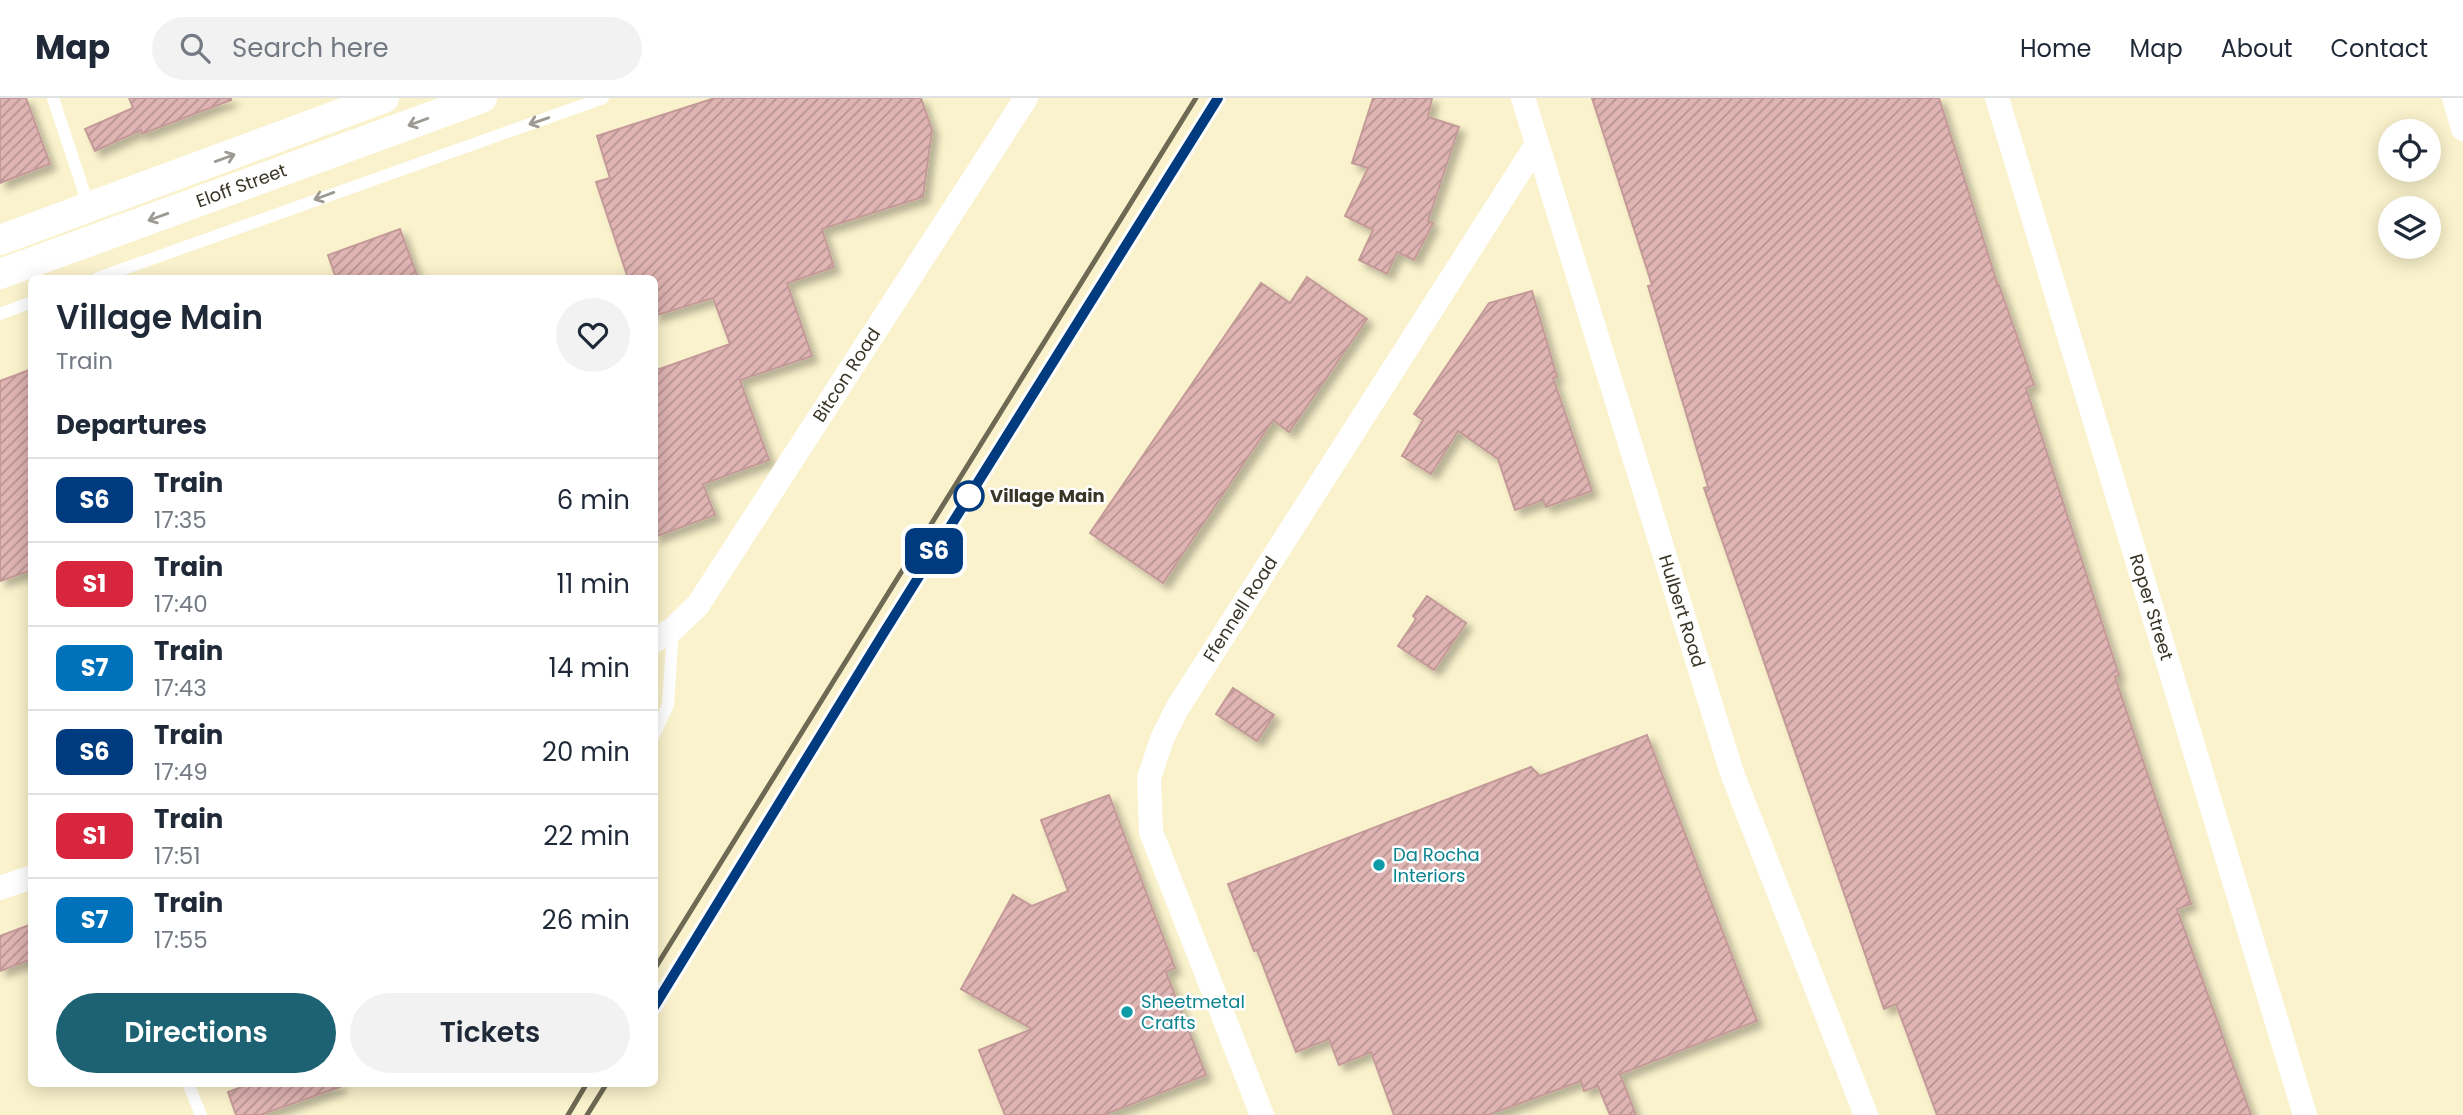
<!DOCTYPE html>
<style>
:root{--surface:#fff;--page:#f2f2f3;--text:#1f2937;--muted:#747a83;--line:#e0e1e3;--accent:#1d6273}
body{margin:0;font-family:Poppins,sans-serif;background:var(--page);color:var(--text);height:100vh;display:flex;flex-direction:column;font-size:26px;white-space:nowrap}
*{box-sizing:border-box;margin:0}
p{font-size:23px;color:var(--muted)}
.icon{flex:none;width:38px;height:38px;fill:none;stroke:currentColor;stroke-width:2;stroke-linecap:round;stroke-linejoin:round}
.map{position:relative;flex:1;overflow:hidden}
.drawer{position:absolute;left:28px;top:177px;width:630px;height:812px;display:flex;flex-direction:column;background:var(--surface);border-radius:10px;box-shadow:0 4px 18px #0003}
.drawer>*{flex:none}
.badge{padding:0 14px;border-radius:10px;font-size:24px;line-height:46px}
.buttons{position:absolute;left:2378px;top:21px;display:grid;gap:14px}
.buttons a{display:grid;place-items:center;width:63px;height:63px;border-radius:50%;background:var(--surface);box-shadow:0 4px 18px #0003;font-size:35px}
.map>.badge{position:absolute;translate:-50% -50%;box-shadow:0 0 0 4px #fff}
h2{padding:0 28px;font-size:26px;line-height:63px}
.round{display:grid;place-items:center;flex:none;width:74px;height:74px;border-radius:37px;background:var(--page)}
.head{display:flex;align-items:center;justify-content:space-between;height:119px;padding:0 28px}
h1{font-size:33px;font-weight:600;line-height:52px}
.button{display:flex;gap:14px;margin-top:auto;padding:14px 28px}
.button a{flex:1;height:80px;border-radius:42px;background:var(--accent);color:#fff;font-size:28px;font-weight:600;line-height:80px;text-align:center}
.button a+a{background:var(--page);color:var(--text)}
ul{padding:0;list-style:none}
li{display:flex;align-items:center;gap:21px;height:84px;padding:0 28px;border-top:2px solid var(--line)}
li div{flex:1}
li b{display:block;font-size:26px}
li em{font-style:normal}
li .badge{min-width:77px;font-weight:700;text-align:center}
header{display:flex;align-items:center;gap:42px;box-sizing:border-box;height:98px;padding:0 35px;background:var(--surface);border-bottom:2px solid var(--line)}
header strong{font-size:33px}
nav{display:flex;gap:38px;margin-inline-start:auto;font-size:24px}
.search{width:490px;height:63px;background:var(--page);display:flex;align-items:center;gap:18px;box-sizing:border-box;padding:0 24px;border-radius:38px;color:var(--muted);font-size:26px}
.map>svg:first-child{display:block}
</style>
<header>
<strong>Map</strong>
<div class="search"><svg class="icon" aria-label="search" viewBox="0 0 24 24"><circle cx="10" cy="10" r="6"/><path d="M15 15l6 6"/></svg>Search here</div>
<nav><a>Home</a><a>Map</a><a>About</a><a>Contact</a></nav>
</header>
<div class="map">
<svg width="2463" height="1017" viewBox="0 0 2463 1017">
<defs>
<pattern id="building-hatch" width="6" height="6" patternUnits="userSpaceOnUse" patternTransform="scale(1.75)"><rect width="6" height="6" fill="#dfb4b2"/><path d="M-1 1l2-2M0 6l6-6M5 7l2-2" fill="none" stroke="#b69391"/></pattern>
<filter id="shadow"><feDropShadow dx="6" dy="6" stdDeviation="3.5" flood-color="#0004"/></filter>
</defs>
<rect width="100%" height="100%" fill="#faf2cc"/>
<g fill="url(#building-hatch)" stroke="#c49a98" stroke-width="2" filter="url(#shadow)">
<polygon points="0,0 26,0 50,66 0,85"/>
<polygon points="129,0 231,0 231,2 142,36 141,32 95,53 85,31 133,10"/>
<polygon points="715,0 921,0 932,32 923,99 822,131 834,169 787,185 812,258 740,282 769,362 703,386 715,417 654,439 654,273 730,246 713,200 654,218 654,180 628,180 596,84 610,80 597,38"/>
<polygon points="1373,0 1432,0 1428,19 1459,29 1428,123 1433,125 1414,162 1397,154 1387,176 1359,162 1373,132 1345,118 1368,70 1352,65"/>
<polygon points="1592,0 1939,0 1998,188 1999,187 2034,287 2026,290 2119,577 2115,579 2191,806 2177,811 2251,1017 1937,1017 1896,906 1884,911 1704,390 1708,389 1648,188 1652,187"/>
<polygon points="400,131 418,180 336,180 328,157"/>
<polygon points="1307,179 1367,221 1289,334 1273,322 1163,485 1090,435 1261,185 1290,205"/>
<polygon points="1532,193 1557,279 1553,280 1592,393 1546,409 1543,402 1515,412 1498,361 1458,333 1431,376 1402,358 1423,322 1414,316 1489,205"/>
<polygon points="32,271 32,472 0,483 0,283"/>
<polygon points="1427,498 1466,525 1434,572 1398,548 1416,521 1413,518"/>
<polygon points="1233,590 1274,617 1257,643 1216,616"/>
<polygon points="1647,637 1757,923 1620,976 1636,1017 1610,1017 1598,988 1584,993 1581,983 1488,1017 1394,1017 1371,954 1339,967 1329,941 1296,954 1257,852 1254,853 1228,786 1531,669 1540,678"/>
<polygon points="1109,697 1175,870 1166,874 1206,977 1104,1017 1005,1017 979,952 1032,931 961,891 1013,797 1032,808 1068,793 1041,722"/>
<polygon points="32,826 32,861 0,873 0,838"/>
<polygon points="252,985 340,985 340,989 260,1017 236,1017 228,994"/>
</g>
<g fill="none" stroke-linecap="round" stroke-linejoin="round">
<g stroke="#fff" stroke-width="12">
<polyline points="53,0 89,109"/>
<polyline points="98,180 603,0"/>
<polyline points="0,216 32,204"/>
<polyline points="654,637 668,607 673,531"/>
<polyline points="188,985 201,1017"/>
</g>
<g stroke="#fff" stroke-width="24">
<path id="s1" d="M 1523,0 L 1732,675 L 1866,1017"/>
<path id="s2" d="M 1997,0 L 2305,1017"/>
<polyline points="2454,0 2463,31"/>
<path id="s3" d="M 654,543 L 673,531 L 698,507 L 1026,0"/>
<polyline points="0,790 32,779"/>
<path id="s4" d="M 1262,1017 L 1151,734 L 1149,680 L 1162,641 L 1178,609 L 1537,46"/>
</g>
<g stroke="#fff" stroke-width="30">
<polyline points="0,142 384,0"/>
<path id="s5" d="M 0,176 L 482,0"/>
</g>
<g stroke="#6d6953" stroke-width="5">
<polyline points="654,872 1196,0"/>
<polyline points="654,909 883,535 1218,0"/>
<polyline points="568,1017 587,985"/>
<polyline points="587,1017 607,985"/>
</g>
</g>
<defs><path id="oneway-shaft" d="M-6 0H5M1.5-3L5.5 0L1.5 3" fill="none" stroke-width="1.6" stroke-linecap="round" stroke-linejoin="round" transform="scale(1.75)"/></defs>
<g stroke="#9c9a93">
<use href="#oneway-shaft" transform="translate(539 23) rotate(161)"/>
<use href="#oneway-shaft" transform="translate(418 24) rotate(160)"/>
<use href="#oneway-shaft" transform="translate(225 60) rotate(-20)"/>
<use href="#oneway-shaft" transform="translate(324 98) rotate(160)"/>
<use href="#oneway-shaft" transform="translate(158 119) rotate(160)"/>
</g>
<g fill="none" stroke-linecap="round" stroke-linejoin="round">
<g stroke="#fff" stroke-width="16">
<polyline id="line" points="654,909 883,536 1218,0"/>
</g>
<use href="#line" stroke="#003b80" stroke-width="10"/>
</g>
<circle fill="#fff" stroke="#003b80" stroke-width="3.5" cx="969" cy="398" r="14"/>
<g fill="#0f9aa8" stroke="#fefefe" stroke-width="2.5">
<circle cx="1379" cy="767" r="7"/>
<circle cx="1127" cy="914" r="7"/>
</g>
<g text-anchor="middle" stroke-width="5" stroke-linejoin="round" paint-order="stroke">
<g font-size="18" fill="#393627" stroke="#fefefe">
<text dy="6" stroke="none"><textPath href="#s5" startOffset="257">Eloff Street</textPath></text>
<text dy="6" stroke="none"><textPath href="#s3" startOffset="331">Bitcon Road</textPath></text>
<text dy="6" stroke="none"><textPath href="#s2" startOffset="532">Roper Street</textPath></text>
<text dy="6" stroke="none"><textPath href="#s4" startOffset="551">Ffennell Road</textPath></text>
<text dy="6" stroke="none"><textPath href="#s1" startOffset="537">Hulbert Road</textPath></text>
</g>
<g font-size="18" font-weight="bold" fill="#393627" stroke="#fefefe" text-anchor="start">
<text x="990" y="404">Village Main</text>
</g>
<g font-size="18" fill="#0d838f" stroke="#fefefe" text-anchor="start">
<text x="1393" y="763">Da Rocha<tspan x="1393" dy="21">Interiors</tspan></text>
<text x="1141" y="910">Sheetmetal<tspan x="1141" dy="21">Crafts</tspan></text>
</g>
</g>
</svg>
<div class="buttons">
<a><svg class="icon" aria-label="locate" viewBox="0 0 24 24"><circle cx="12" cy="12" r="6"/><path d="M12 2v4M12 18v4M2 12h4M18 12h4"/></svg></a>
<a><svg class="icon" aria-label="layers" viewBox="0 0 24 24"><path d="M12 4l9 5-9 5-9-5zM3 14l9 5 9-5"/></svg></a>
</div>
<b class="badge" style="left:934px;top:453px;background:#003b80;color:#fff">S6</b>
<section class="drawer">
<div class="head"><div><h1>Village Main</h1><p>Train</p></div><a class="round"><svg class="icon" aria-label="heart" viewBox="0 0 24 24"><path d="M12 20l-8-8c-3-5 5-10 8-4 3-6 11-1 8 4z"/></svg></a></div>
<h2>Departures</h2>
<ul>
<li><span class="badge" style="background:#003b80;color:#fff">S6</span><div><b>Train</b><p>17:35</p></div><em>6 min</em></li>
<li><span class="badge" style="background:#d7263d;color:#fff">S1</span><div><b>Train</b><p>17:40</p></div><em>11 min</em></li>
<li><span class="badge" style="background:#0072bc;color:#fff">S7</span><div><b>Train</b><p>17:43</p></div><em>14 min</em></li>
<li><span class="badge" style="background:#003b80;color:#fff">S6</span><div><b>Train</b><p>17:49</p></div><em>20 min</em></li>
<li><span class="badge" style="background:#d7263d;color:#fff">S1</span><div><b>Train</b><p>17:51</p></div><em>22 min</em></li>
<li><span class="badge" style="background:#0072bc;color:#fff">S7</span><div><b>Train</b><p>17:55</p></div><em>26 min</em></li>
</ul>
<div class="button"><a>Directions</a><a>Tickets</a></div>
</section>
</div>
